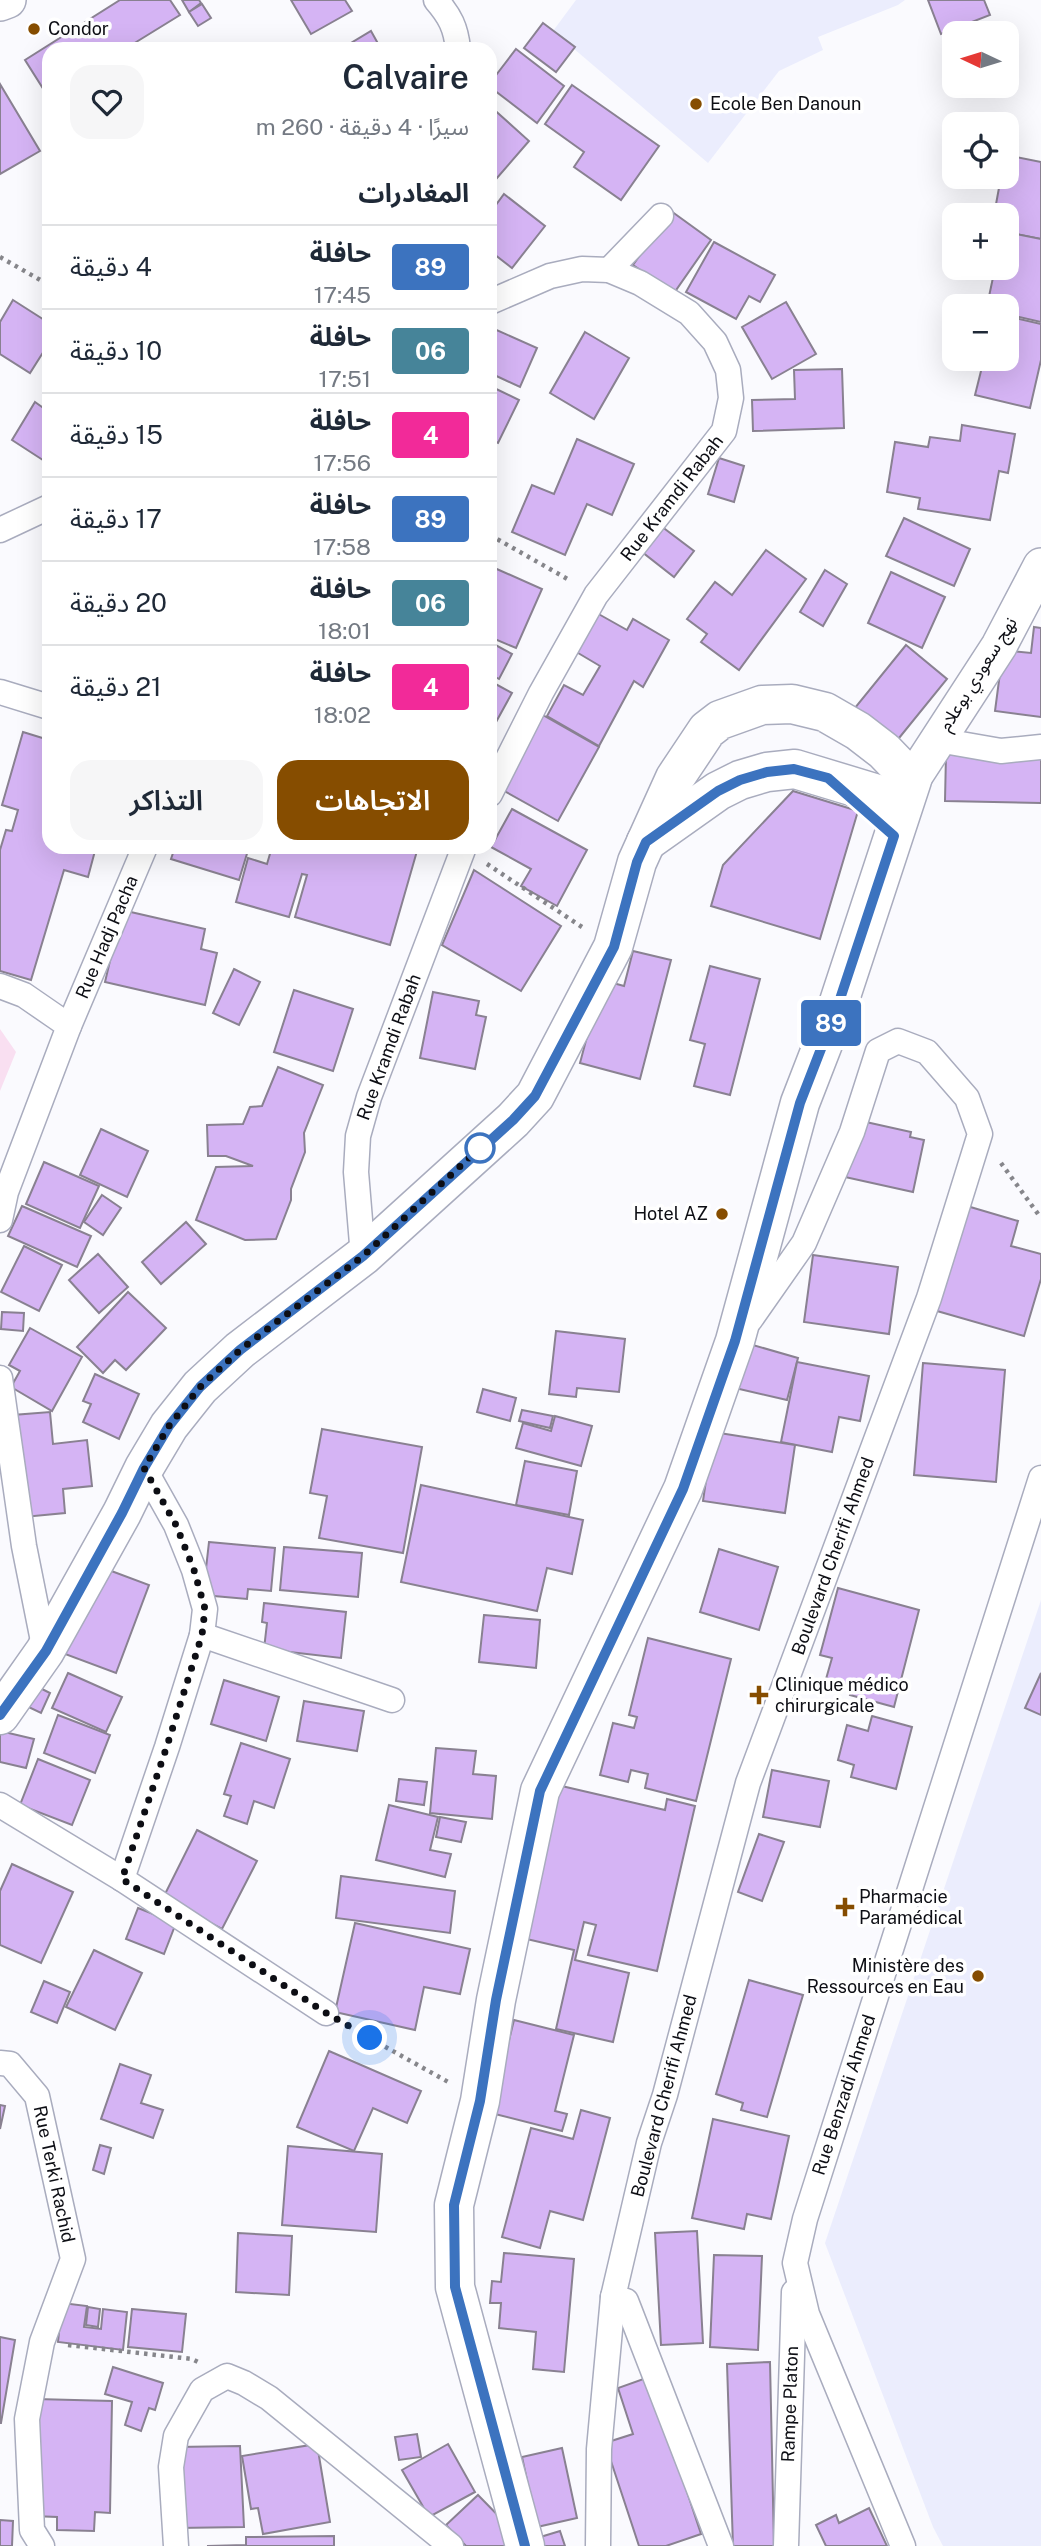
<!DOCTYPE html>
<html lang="ar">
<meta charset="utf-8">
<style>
:root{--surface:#fff;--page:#f6f6f7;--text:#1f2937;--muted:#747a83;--line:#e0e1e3;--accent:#864d00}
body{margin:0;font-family:"Public Sans","Noto Sans Arabic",sans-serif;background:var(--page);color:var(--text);direction:rtl;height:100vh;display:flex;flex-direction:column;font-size:26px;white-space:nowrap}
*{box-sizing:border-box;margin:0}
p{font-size:23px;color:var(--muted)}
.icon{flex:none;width:38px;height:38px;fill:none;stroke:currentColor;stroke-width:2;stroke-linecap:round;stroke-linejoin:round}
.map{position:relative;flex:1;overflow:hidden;direction:ltr}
.panel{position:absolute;left:42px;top:42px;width:455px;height:812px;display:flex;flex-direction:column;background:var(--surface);border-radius:21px;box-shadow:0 7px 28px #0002;direction:rtl}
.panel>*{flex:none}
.badge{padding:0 14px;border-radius:5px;font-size:24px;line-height:46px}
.needle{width:46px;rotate:274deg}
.fabs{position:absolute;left:942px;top:21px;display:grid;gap:14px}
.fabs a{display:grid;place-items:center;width:77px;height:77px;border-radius:14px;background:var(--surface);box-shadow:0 7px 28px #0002;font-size:35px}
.you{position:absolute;width:35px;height:35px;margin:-18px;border:5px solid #fff;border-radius:50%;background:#1a73e8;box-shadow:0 0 0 10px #1a73e833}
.map>.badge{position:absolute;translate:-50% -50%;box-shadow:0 0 0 4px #fff}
h2{padding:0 28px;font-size:26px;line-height:63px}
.round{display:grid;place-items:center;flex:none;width:74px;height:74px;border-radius:21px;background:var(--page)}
.overview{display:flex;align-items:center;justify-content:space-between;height:119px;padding:0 28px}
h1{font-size:33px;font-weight:600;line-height:52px}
.primary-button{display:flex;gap:14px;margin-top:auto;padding:14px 28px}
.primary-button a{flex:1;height:80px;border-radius:21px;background:var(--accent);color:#fff;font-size:28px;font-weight:600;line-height:80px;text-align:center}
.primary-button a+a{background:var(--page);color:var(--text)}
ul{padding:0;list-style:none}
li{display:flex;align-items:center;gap:21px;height:84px;padding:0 28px;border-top:2px solid var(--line)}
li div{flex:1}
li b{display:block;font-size:26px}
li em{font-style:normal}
li .badge{min-width:77px;font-weight:700;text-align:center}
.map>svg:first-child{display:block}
</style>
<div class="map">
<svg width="1041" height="2546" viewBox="0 0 1041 2546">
<rect width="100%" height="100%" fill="#fafafe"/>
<g fill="#ebedfd">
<polygon points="576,0 905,0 898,5 818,37 823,50 779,71 708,163 553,31"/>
<polygon points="1041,1600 1041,2546 943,2546 933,2527 825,2243"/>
</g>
<polygon fill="#f9dff1" points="0,1029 16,1052 0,1091"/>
<g fill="#d5b4f4" stroke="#898191" stroke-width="2">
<polygon points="120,0 170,0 180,15 133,44 136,49 49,49 49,98 25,60"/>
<polygon points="182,0 199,0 201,3 189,12"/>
<polygon points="291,0 345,0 352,11 311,34"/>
<polygon points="928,0 984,0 990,15 941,34"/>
<polygon points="202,4 211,18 198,26 189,12"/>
<polygon points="543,23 575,47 556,72 524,48"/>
<polygon points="371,31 381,49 341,49"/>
<polygon points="516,49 564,86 537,123 490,87 490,83"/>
<polygon points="0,84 40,151 0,174"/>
<polygon points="572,85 659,146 621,200 574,167 584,152 545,124"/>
<polygon points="490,106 529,141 490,186"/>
<polygon points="1006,155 1041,162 1041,239 1006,232 1006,215 994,215 1001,177 1006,177"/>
<polygon points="504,194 545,226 512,268 490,251 490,213"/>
<polygon points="671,211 711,240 674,293 633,265"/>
<polygon points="1006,232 1041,239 1041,322 1006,314 1006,306 987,306 995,268 1006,268"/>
<polygon points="714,242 775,275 760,302 749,296 736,319 686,292"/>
<polygon points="13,300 49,323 49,343 30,373 0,354 0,322"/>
<polygon points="786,302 816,354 772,379 742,327"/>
<polygon points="1006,316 1041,324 1041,360 1030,408 975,395 984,359 1006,359"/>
<polygon points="492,328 537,348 520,387 490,373 490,333"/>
<polygon points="585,332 629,358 594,419 550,393"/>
<polygon points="842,369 844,428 753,431 752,400 795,399 794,370"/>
<polygon points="490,386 519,400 498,443 490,439"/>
<polygon points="35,402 49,412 49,464 12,440"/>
<polygon points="962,425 1015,434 1008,473 999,471 990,520 918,509 920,498 887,492 895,442 928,447 930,437 960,441"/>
<polygon points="577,439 634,464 612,515 587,504 565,555 512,532 532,485 554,494"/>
<polygon points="719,458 744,466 734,502 708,494"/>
<polygon points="904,518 970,549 954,586 886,556"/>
<polygon points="657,523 694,551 674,577 637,548"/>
<polygon points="766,550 806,579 739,670 701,642 707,634 687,619 715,582 732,595"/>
<polygon points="490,566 542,589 516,648 490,637"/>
<polygon points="825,570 847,584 823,626 800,612"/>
<polygon points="891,572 945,597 922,648 868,623"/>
<polygon points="595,612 627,630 633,619 669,640 643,687 634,681 599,746 547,716 564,685 583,695 600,666 573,650"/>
<polygon points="1034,627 1041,628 1041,717 995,711 1003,650 1031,653"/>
<polygon points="490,642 512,654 499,679 490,674"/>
<polygon points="906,645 947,679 895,743 854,709"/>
<polygon points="490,681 512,693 490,733"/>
<polygon points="541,714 599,747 558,821 499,788"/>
<polygon points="23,732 49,740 49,847 96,847 88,877 64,870 31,980 0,971 0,850 6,830 12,831 18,810 2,805"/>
<polygon points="946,754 1041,756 1041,803 945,801"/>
<polygon points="793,791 858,811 820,939 711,906 723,865"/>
<polygon points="512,809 587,850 557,906 521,886 531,869 491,847"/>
<polygon points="175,847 249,847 239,880 171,859"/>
<polygon points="272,847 404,847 417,851 390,945 295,917 307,875 302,874 289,917 236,902 248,858 267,864"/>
<polygon points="474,870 561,926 521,991 442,945"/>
<polygon points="122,910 205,929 201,949 217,953 205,1005 105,982"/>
<polygon points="633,951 671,960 640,1079 580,1063 602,980 624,986"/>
<polygon points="710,966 760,979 730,1095 694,1086 705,1044 690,1040"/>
<polygon points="234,969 260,982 239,1025 213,1013"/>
<polygon points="294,990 353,1009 333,1071 274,1052"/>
<polygon points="433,992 479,1001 476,1015 486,1017 475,1069 420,1058"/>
<polygon points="278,1067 323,1085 304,1133 305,1152 291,1189 291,1200 276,1239 245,1240 196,1220 216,1167 253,1166 226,1156 208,1156 207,1125 243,1124 250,1107 262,1106"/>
<polygon points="857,1120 911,1132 910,1137 924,1140 913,1192 845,1177"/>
<polygon points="101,1129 148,1151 127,1197 80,1175"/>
<polygon points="44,1162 99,1186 80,1228 26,1204"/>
<polygon points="102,1195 121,1208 103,1235 84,1222"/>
<polygon points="22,1206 91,1236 77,1267 8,1236"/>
<polygon points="967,1206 1018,1221 1011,1246 1041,1254 1041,1279 1024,1336 937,1311"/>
<polygon points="186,1222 206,1244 161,1284 142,1262"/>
<polygon points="24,1246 62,1265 39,1311 1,1292"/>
<polygon points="98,1254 128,1287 99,1313 69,1280"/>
<polygon points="813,1255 898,1267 889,1334 804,1322"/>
<polygon points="128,1292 166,1328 126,1370 115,1360 103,1373 77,1347"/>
<polygon points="2,1312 24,1313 23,1331 1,1329"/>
<polygon points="30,1328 82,1357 52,1411 11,1387 20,1371 9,1365"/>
<polygon points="556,1331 625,1339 619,1392 577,1388 576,1397 549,1394"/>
<polygon points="746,1343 798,1358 787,1400 735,1388"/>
<polygon points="797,1362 869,1376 860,1421 839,1417 832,1452 781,1442"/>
<polygon points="923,1363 1005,1370 996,1482 914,1475"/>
<polygon points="95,1374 139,1394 119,1439 83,1422 91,1404 83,1401"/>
<polygon points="483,1389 516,1398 510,1421 477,1412"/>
<polygon points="522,1410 553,1416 550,1428 519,1421"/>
<polygon points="50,1412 53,1444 87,1440 92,1486 63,1489 65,1513 24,1517 13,1415"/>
<polygon points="555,1416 592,1426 581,1466 516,1448 523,1423 551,1431"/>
<polygon points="322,1429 422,1447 403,1553 319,1538 327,1496 310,1493"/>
<polygon points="713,1432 795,1445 785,1513 703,1501"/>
<polygon points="525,1461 577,1471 569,1515 516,1505"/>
<polygon points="421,1485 583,1520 572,1574 547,1568 537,1611 401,1582"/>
<polygon points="209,1542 275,1548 271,1591 248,1589 247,1599 203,1595"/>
<polygon points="284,1547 362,1553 358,1597 280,1590"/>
<polygon points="719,1549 778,1567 759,1630 700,1612"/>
<polygon points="98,1566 149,1585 116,1673 65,1654"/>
<polygon points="838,1588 919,1610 894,1707 850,1695 852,1686 826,1679 832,1658 820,1655"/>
<polygon points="264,1603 346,1612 341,1658 264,1649 267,1623 262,1622"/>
<polygon points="484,1615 540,1620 536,1668 479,1662"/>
<polygon points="648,1638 731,1659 696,1801 645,1788 648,1774 631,1770 628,1782 600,1775 613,1723 634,1728 637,1717 629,1715"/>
<polygon points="68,1673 122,1697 106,1732 52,1708"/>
<polygon points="1041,1673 1041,1715 1025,1708"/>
<polygon points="224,1680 279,1697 266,1741 211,1724"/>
<polygon points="28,1682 50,1693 41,1713 18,1702"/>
<polygon points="304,1701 364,1711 357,1751 297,1741"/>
<polygon points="58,1715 110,1735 95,1773 44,1753"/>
<polygon points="872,1716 912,1727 896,1789 851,1777 854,1765 838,1760 847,1725 868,1731"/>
<polygon points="0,1731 34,1739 26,1768 0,1762"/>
<polygon points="241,1743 290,1759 274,1808 254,1801 247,1824 224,1816 231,1796 224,1794"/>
<polygon points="436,1748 476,1751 473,1774 496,1776 492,1819 430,1813"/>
<polygon points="38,1759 90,1780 72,1825 20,1805"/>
<polygon points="772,1770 829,1781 820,1827 763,1817"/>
<polygon points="399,1779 427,1782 424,1805 396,1801"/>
<polygon points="553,1784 665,1810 667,1799 695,1806 657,1971 588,1955 596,1925 584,1922 575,1960 629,1973 613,2042 556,2029 574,1950 518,1937"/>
<polygon points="389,1805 438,1817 430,1850 451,1854 445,1877 376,1860"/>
<polygon points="440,1817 466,1822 461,1842 436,1837"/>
<polygon points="197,1830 257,1861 222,1929 163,1898"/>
<polygon points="759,1834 784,1842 762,1901 738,1892"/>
<polygon points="12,1864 73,1892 41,1963 0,1945 0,1891"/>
<polygon points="341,1876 455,1891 450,1933 336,1918"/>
<polygon points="138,1908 176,1923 164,1954 126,1939"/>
<polygon points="355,1923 470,1949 460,1994 424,1987 415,2030 335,2012"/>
<polygon points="94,1950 142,1973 115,2030 66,2007"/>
<polygon points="749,1980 803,1995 767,2117 741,2110 743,2103 716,2094"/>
<polygon points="44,1981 70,1992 57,2023 31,2012"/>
<polygon points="514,2020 574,2035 555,2111 567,2114 562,2131 491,2113"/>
<polygon points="329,2051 421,2091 407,2123 373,2108 354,2151 297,2127"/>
<polygon points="120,2064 151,2075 141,2103 163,2110 153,2138 101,2119"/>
<polygon points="0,2105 5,2106 0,2129"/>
<polygon points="581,2110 610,2118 583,2220 550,2211 540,2248 502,2237 531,2128 573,2139"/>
<polygon points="713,2119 789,2136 771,2219 747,2214 744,2229 692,2218"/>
<polygon points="100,2145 111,2148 104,2174 93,2170"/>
<polygon points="288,2146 382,2154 376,2232 282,2225"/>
<polygon points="697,2231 703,2343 661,2345 655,2233"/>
<polygon points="238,2233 292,2236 289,2295 236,2292"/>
<polygon points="504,2253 574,2259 564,2372 533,2369 536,2332 499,2328 501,2303 490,2303 492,2281 501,2282"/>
<polygon points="714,2255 762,2256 758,2350 710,2347"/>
<polygon points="62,2303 87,2306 84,2327 101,2329 103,2309 127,2312 123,2350 58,2342"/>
<polygon points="88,2307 100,2309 98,2327 86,2325"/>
<polygon points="132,2309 186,2314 182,2352 128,2347"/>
<polygon points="0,2337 15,2340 1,2423 0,2423"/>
<polygon points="770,2362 774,2546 733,2546 727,2364"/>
<polygon points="113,2367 163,2383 155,2410 149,2408 141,2431 125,2425 132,2402 105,2394"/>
<polygon points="649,2377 701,2534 666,2546 639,2546 605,2443 633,2434 618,2388"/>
<polygon points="36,2399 112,2401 110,2513 95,2512 94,2531 57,2530 57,2517 33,2516"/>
<polygon points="417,2434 421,2457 399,2460 395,2437"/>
<polygon points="317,2444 330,2522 263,2534 258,2508 251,2509 242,2456"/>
<polygon points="448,2444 475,2492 429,2517 402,2470"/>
<polygon points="240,2446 244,2527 178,2528 176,2447"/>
<polygon points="562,2448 577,2518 537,2527 522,2457"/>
<polygon points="478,2495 521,2539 514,2546 466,2546 446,2525"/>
<polygon points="869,2508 887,2546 826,2546 816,2525 836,2515 839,2523"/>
<polygon points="0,2520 13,2521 12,2546 0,2546"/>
<polygon points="560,2531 565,2546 539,2546 537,2538"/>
<polygon points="334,2536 334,2546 207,2546 246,2545 246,2537"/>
</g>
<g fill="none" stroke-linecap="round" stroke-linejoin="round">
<g stroke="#a9acbe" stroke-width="27">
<g id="street">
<path d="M 436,0 C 450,16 456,28 458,49"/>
<polyline points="609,270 661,216"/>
<polyline points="490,302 550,276 582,269 609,270 640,283 689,313 715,342 728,370 731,398 724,431 596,595 541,693 490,794"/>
<polyline points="0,530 49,507"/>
<polyline points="0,692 49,707"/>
<polyline points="938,740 1001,751 1041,747"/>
<polyline points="0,986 24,995 69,1026 6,1192 0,1220"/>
<polyline points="69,1026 145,847"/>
<polyline points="363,1256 356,1172 358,1136 369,1097 464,847"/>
<polyline points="0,1378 24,1546 45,1651"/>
<polyline points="202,1635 392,1700"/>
<polyline points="0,1805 122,1879 326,2013"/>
<polyline points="122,1879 167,1747 202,1635 205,1609 194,1570 176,1525 144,1468"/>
<polyline points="0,2063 10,2064 37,2096 73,2259 42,2342 27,2419 32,2530 42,2546"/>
<polyline points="176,2546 171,2467 176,2436 202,2390 227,2376 244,2383 269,2398 451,2546"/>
<polyline points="598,2546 599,2449 613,2297"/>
<polyline points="721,2546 626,2301 613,2297 649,2143 665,2095 748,1783 929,1298 980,1134 967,1098 927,1052 898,1041 878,1051 852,1132 804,1243 750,1320"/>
<polyline points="786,2546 794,2292"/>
<polyline points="903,2546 807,2314 795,2263 805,2219 1041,1478"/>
</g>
</g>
<g stroke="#a9acbe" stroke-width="38">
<g id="secondary">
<polyline points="0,3 8,0"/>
<polyline points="912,780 999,646 1041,566"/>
</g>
</g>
<g stroke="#a9acbe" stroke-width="41">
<g id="primary">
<polyline points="646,842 718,791 740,780 767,772 795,769 904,802"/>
<polyline points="0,1715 45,1651 122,1513 144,1468 169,1426 200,1387 240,1350 363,1256 513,1120 535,1096 613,947 637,862 675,778 707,730 720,720 762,705 792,704 825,712 858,731 884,751 912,780 838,1005 800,1103 735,1341 683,1489 540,1791 496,2000 480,2101 454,2205 455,2287 525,2546"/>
</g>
</g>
<g stroke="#86868b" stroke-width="4.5" stroke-dasharray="3.5 5" stroke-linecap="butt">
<polyline points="0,257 49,285"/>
<polyline points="490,535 571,581"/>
<polyline points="487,864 582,927"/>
<polyline points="1001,1163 1041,1218"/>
<polyline points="348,2026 450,2083"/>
<polyline points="68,2345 192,2359 198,2362"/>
</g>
<use href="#street" stroke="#fff" stroke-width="24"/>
<use href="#secondary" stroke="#fff" stroke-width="35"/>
<use href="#primary" stroke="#fff" stroke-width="38"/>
</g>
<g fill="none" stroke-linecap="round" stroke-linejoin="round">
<g stroke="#fff" stroke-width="16">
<polyline id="line" points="0,1715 46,1651 122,1513 144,1468 169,1426 200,1387 240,1350 363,1256 513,1120 535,1096 614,947 637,862 646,842 718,791 740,780 767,772 794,769 828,778 894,836 838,1005 800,1103 735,1341 683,1489 540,1791 496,2000 480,2101 454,2205 455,2287 525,2546"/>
</g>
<use href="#line" stroke="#3c73bf" stroke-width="10"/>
<polyline stroke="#0d0e14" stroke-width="7" stroke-dasharray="0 12.6" points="370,2038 326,2013 122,1879 167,1746 202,1635 205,1609 194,1570 176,1525 144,1468 169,1426 200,1387 240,1350 363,1256 480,1148"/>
</g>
<g fill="#864d00" stroke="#fff" stroke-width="2.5">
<circle cx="34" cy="29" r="7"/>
<circle cx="696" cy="104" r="7"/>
<circle cx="722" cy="1214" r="7"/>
<path d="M755.5 1684.5h7v7h7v7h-7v7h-7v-7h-7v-7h7z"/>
<path d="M841.5 1896.5h7v7h7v7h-7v7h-7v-7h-7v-7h7z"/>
<circle cx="978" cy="1976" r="7"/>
</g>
<circle fill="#fff" stroke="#3c73bf" stroke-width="3.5" cx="480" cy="1148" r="14"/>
<g text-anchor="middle" stroke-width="7" stroke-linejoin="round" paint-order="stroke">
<g font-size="18" fill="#0d0e14" stroke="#fff" text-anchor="start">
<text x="48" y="35">Condor</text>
<text x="710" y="110">Ecole Ben Danoun</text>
<text x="708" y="1220" text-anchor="end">Hotel AZ</text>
<text x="775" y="1691">Clinique médico<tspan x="775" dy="21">chirurgicale</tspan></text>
<text x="859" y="1903">Pharmacie<tspan x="859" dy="21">Paramédical</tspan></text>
<text x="964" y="1972" text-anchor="end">Ministère des<tspan x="964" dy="21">Ressources en Eau</tspan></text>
</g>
<g font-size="18" fill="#0d0e14" stroke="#fff">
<text transform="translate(672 498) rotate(-52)" y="6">Rue Kramdi Rabah</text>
<text transform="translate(978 674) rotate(-58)" y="6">نهج سعودي بوعلام</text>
<text transform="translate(107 937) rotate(-67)" y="6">Rue Hadj Pacha</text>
<text transform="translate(389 1047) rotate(-70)" y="6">Rue Kramdi Rabah</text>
<text transform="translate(833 1556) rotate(-70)" y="6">Boulevard Cherifi Ahmed</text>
<text transform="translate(844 2095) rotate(-72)" y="6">Rue Benzadi Ahmed</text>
<text transform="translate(664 2096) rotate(-75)" y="6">Boulevard Cherifi Ahmed</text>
<text transform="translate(54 2174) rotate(78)" y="6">Rue Terki Rachid</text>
<text transform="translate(790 2404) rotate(-88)" y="6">Rampe Platon</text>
</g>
</g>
</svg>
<div class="fabs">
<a><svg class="needle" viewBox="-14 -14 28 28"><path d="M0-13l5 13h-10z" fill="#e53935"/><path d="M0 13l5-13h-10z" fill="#747a83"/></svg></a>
<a><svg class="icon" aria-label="locate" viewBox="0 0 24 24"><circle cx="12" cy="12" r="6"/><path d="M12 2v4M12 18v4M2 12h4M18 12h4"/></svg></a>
<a>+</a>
<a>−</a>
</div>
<div class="you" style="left:370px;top:2038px"></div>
<b class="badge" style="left:831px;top:1023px;background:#3c73bf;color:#fff">89</b>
<section class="panel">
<div class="overview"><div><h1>Calvaire</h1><p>سيرًا · 4 دقيقة · 260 m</p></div><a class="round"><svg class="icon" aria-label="heart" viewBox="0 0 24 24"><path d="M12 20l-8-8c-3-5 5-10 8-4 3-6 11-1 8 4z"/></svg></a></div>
<h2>المغادرات</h2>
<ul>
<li><span class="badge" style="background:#3c73bf;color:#fff">89</span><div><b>حافلة</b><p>17:45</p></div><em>4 دقيقة</em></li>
<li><span class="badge" style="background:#468499;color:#fff">06</span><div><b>حافلة</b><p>17:51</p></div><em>10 دقيقة</em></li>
<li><span class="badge" style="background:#f22a99;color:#fff">4</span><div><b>حافلة</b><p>17:56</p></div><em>15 دقيقة</em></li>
<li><span class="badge" style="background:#3c73bf;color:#fff">89</span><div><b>حافلة</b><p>17:58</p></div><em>17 دقيقة</em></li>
<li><span class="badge" style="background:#468499;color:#fff">06</span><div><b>حافلة</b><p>18:01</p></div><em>20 دقيقة</em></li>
<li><span class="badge" style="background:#f22a99;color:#fff">4</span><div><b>حافلة</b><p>18:02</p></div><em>21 دقيقة</em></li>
</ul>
<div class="primary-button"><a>الاتجاهات</a><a>التذاكر</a></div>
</section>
</div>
